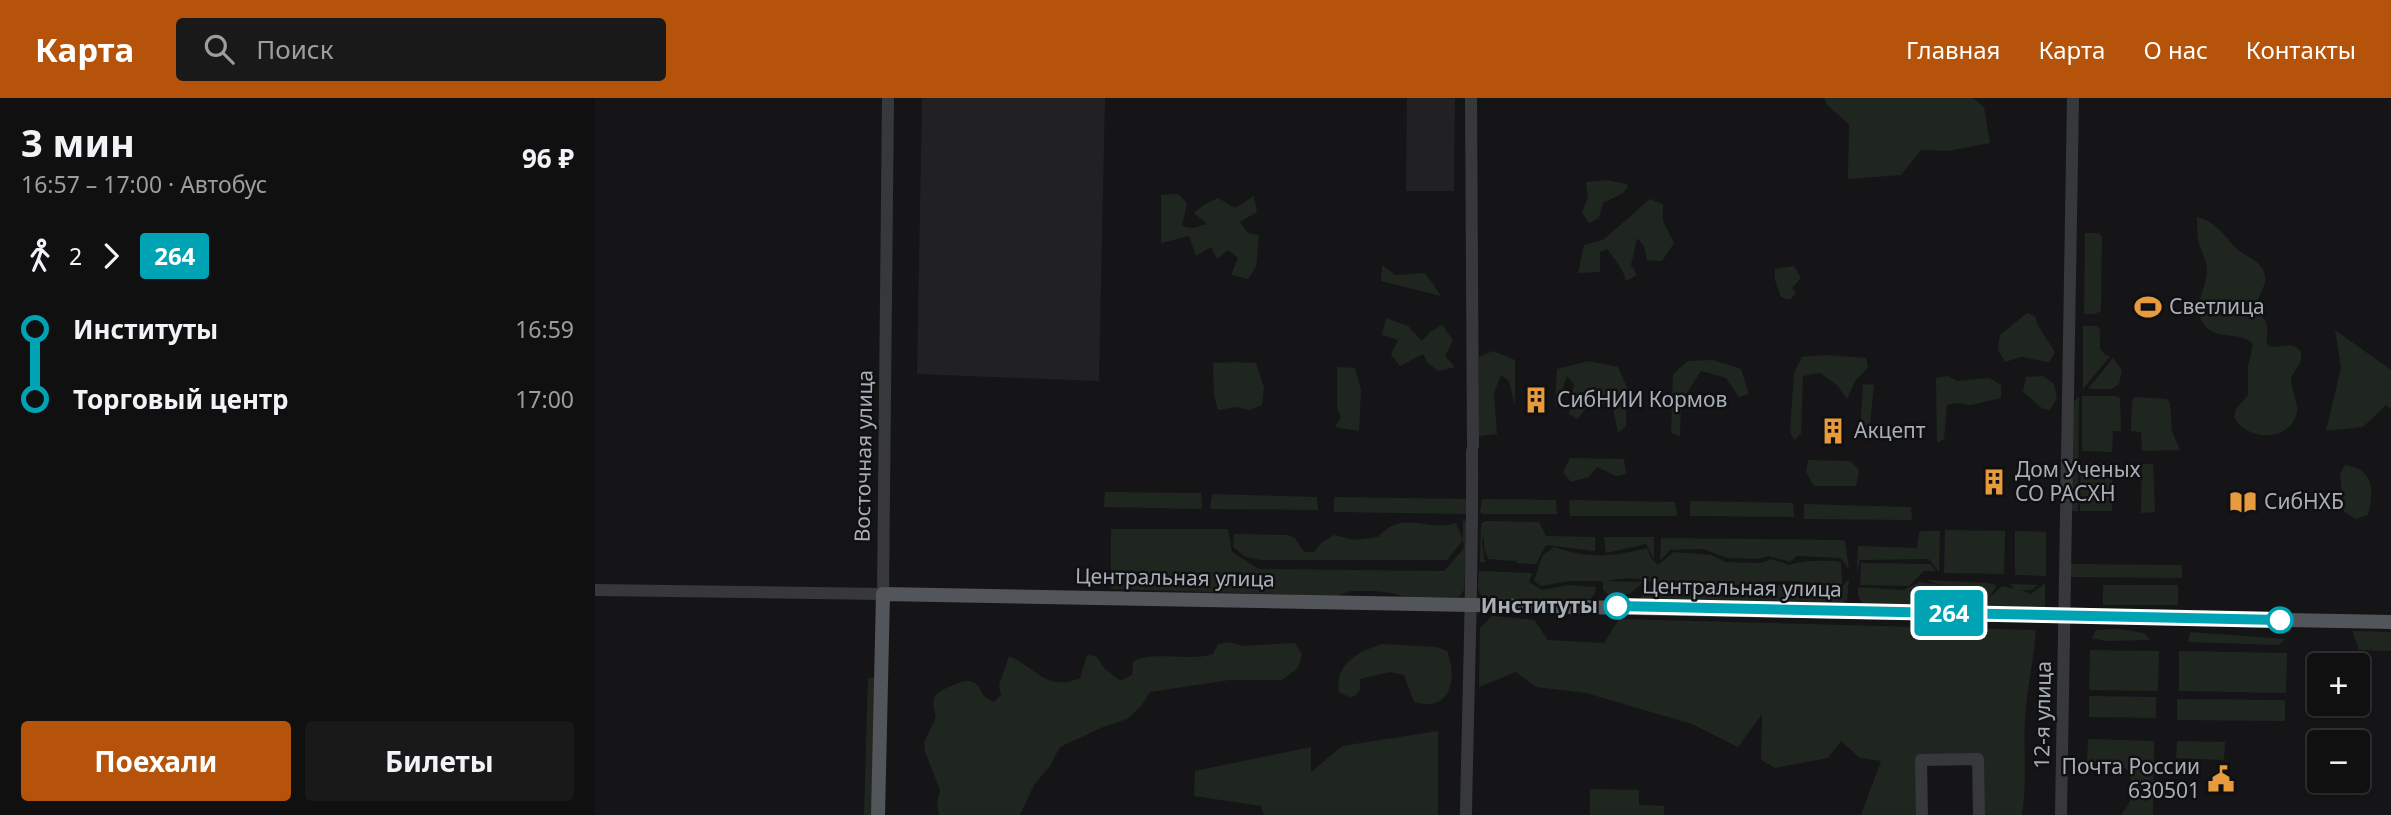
<!DOCTYPE html>
<html lang="ru">
<meta charset="utf-8">
<style>
:root{--surface:#101011;--page:#19191a;--text:#f1f3f6;--muted:#9c9d9f;--line:#303031;--accent:#b45309}
body{margin:0;font-family:"Noto Sans",sans-serif;background:var(--page);color:var(--text);height:100vh;display:flex;flex-direction:column;font-size:26px;white-space:nowrap}
*{box-sizing:border-box;margin:0}
p{font-size:23px;color:var(--muted)}
.icon{flex:none;width:38px;height:38px;fill:none;stroke:currentColor;stroke-width:2;stroke-linecap:round;stroke-linejoin:round}
.map{position:relative;flex:1;overflow:hidden}
.sheet{display:flex;flex-direction:column;background:var(--surface);width:595px}
.sheet>*{flex:none}
.badge{padding:0 14px;border-radius:5px;font-size:24px;line-height:46px}
.fabs{position:absolute;left:1712px;top:555px;display:grid;gap:14px}
.fabs a{display:grid;place-items:center;width:63px;height:63px;border-radius:7px;background:var(--surface);box-shadow:0 2px 5px #0004,0 0 0 2px var(--line);font-size:35px}
.map>.badge{position:absolute;translate:-50% -50%;box-shadow:0 0 0 4px #fff}
.legs{display:flex;align-items:center;gap:10px;height:77px;padding:0 21px;font-size:23px}
.legs p{margin-inline-start:auto}
.head{display:flex;align-items:center;justify-content:space-between;height:119px;padding:0 21px}
h1{font-size:38px;font-weight:700;line-height:52px}
.primary-button{display:flex;gap:14px;margin-top:auto;padding:14px 21px}
.primary-button a{flex:1;height:80px;border-radius:7px;background:var(--accent);color:#fff;font-size:28px;font-weight:700;line-height:80px;text-align:center}
.primary-button a+a{background:var(--page);color:var(--text)}
ul{padding:0 21px;list-style:none}
li{display:flex;align-items:center;gap:24px;height:70px;font-size:26px}
li i{display:grid;place-items:center;width:10px;height:100%;margin:0 9px;background:currentColor}
li i::after{content:'';width:18px;height:18px;margin:-9px;border:5px solid;border-radius:50%;background:var(--surface)}
li p{margin-inline-start:auto}
li:first-child i{background:linear-gradient(#0000 50%,currentColor 0)}
li:last-child i{background:linear-gradient(currentColor 50%,#0000 0)}
header{display:flex;align-items:center;gap:42px;box-sizing:border-box;height:98px;padding:0 35px;background:var(--accent);color:#fff}
header strong{font-size:33px}
nav{display:flex;gap:38px;margin-inline-start:auto;font-size:24px}
.search{width:490px;height:63px;background:var(--page);display:flex;align-items:center;gap:18px;box-sizing:border-box;padding:0 24px;border-radius:7px;color:var(--muted);font-size:26px}
main{display:flex;flex:1;min-height:0}
.map>svg:first-child{display:block}
</style>
<header>
<strong>Карта</strong>
<div class="search"><svg class="icon" aria-label="search" viewBox="0 0 24 24"><circle cx="10" cy="10" r="6"/><path d="M15 15l6 6"/></svg>Поиск</div>
<nav><a>Главная</a><a>Карта</a><a>О нас</a><a>Контакты</a></nav>
</header>
<main>
<section class="sheet">
<div class="head"><div><h1>3 мин</h1><p>16:57 – 17:00 · Автобус</p></div><b>96 ₽</b></div>
<div class="legs"><svg class="icon" aria-label="walk" viewBox="0 0 24 24"><circle cx="13" cy="4" r="2"/><path d="M13 8l-2 6 4 7M11 14l-3 7M7 12l3-4h3l4 4"/></svg>2<svg class="icon" aria-label="forward" viewBox="0 0 24 24"><path d="M9 5l7 7-7 7"/></svg><b class="badge" style="background:#00a3b4;color:#fff">264</b></div>
<ul>
<li><i style="color:#00a3b4"></i><b>Институты</b><p>16:59</p></li>
<li><i style="color:#00a3b4"></i><b>Торговый центр</b><p>17:00</p></li>
</ul>
<div class="primary-button"><a>Поехали</a><a>Билеты</a></div>
</section>
<div class="map">
<svg width="1796" height="717" viewBox="0 0 1796 717">
<rect width="100%" height="100%" fill="#151517"/>
<g fill="#212124">
<polygon points="327,0 510,0 504,283 322,276"/>
<polygon points="812,0 860,0 859,93 811,93"/>
</g>
<g fill="#1f2620">
<polygon points="1229,0 1378,0 1389,9 1395,45 1353,53 1326,52 1306,77 1253,81 1254,26 1232,7"/>
<polygon points="1013,82 1034,87 1028,95 1008,105 1004,120 994,125 987,115 993,99 991,84"/>
<polygon points="583,96 592,105 587,128 598,130 612,126 599,115 610,106 623,100 640,110 659,98 662,114 645,124 653,135 664,137 661,169 653,181 636,177 643,160 633,152 622,161 616,149 601,158 594,138 566,145 566,97"/>
<path d="M 1055,101 L 1068,106 L 1068,123 L 1079,145 L 1067,163 L 1052,162 L 1049,148 L 1042,140 L 1036,167 L 1042,177 L 1031,183 C 1028,170 1020,162 1012,151 L 1005,154 L 1005,174 L 983,175 L 989,147 L 1008,142 Z"/>
<path d="M 1602,119 C 1622,124 1629,138 1643,152 C 1653,160 1667,163 1670,177 C 1672,187 1665,194 1663,203 C 1660,214 1670,219 1672,227 C 1674,236 1669,240 1674,248 C 1686,251 1697,242 1706,254 L 1706,263 L 1696,280 C 1696,292 1705,306 1701,318 C 1691,345 1650,342 1639,319 L 1641,311 L 1653,297 L 1653,268 L 1658,246 C 1646,233 1625,242 1612,230 C 1593,211 1612,193 1612,173 C 1612,161 1605,152 1603,141 C 1602,134 1602,126 1602,119 Z"/>
<polygon points="1490,135 1503,135 1507,138 1506,213 1500,216 1489,216"/>
<polygon points="787,167 800,177 830,175 846,198 786,183"/>
<polygon points="1199,168 1206,180 1197,190 1201,195 1195,202 1186,199 1180,182 1180,171"/>
<path d="M 1432,215 L 1440,218 C 1443,233 1454,241 1460,255 L 1454,264 L 1426,259 L 1410,264 L 1403,252 L 1405,237 Z"/>
<polygon points="791,220 813,228 827,243 835,234 847,227 858,242 850,258 860,269 843,273 833,265 828,256 805,268 796,256 803,242 787,237"/>
<polygon points="1488,228 1502,228 1505,232 1505,250 1510,257 1515,258 1488,291"/>
<polygon points="1740,232 1796,272 1796,311 1791,307 1768,329 1731,333 1746,270"/>
<polygon points="898,253 920,262 920,308 914,283 906,277 899,295 902,336 884,338 884,259"/>
<polygon points="1232,257 1271,260 1273,269 1260,283 1252,301 1242,287 1225,275 1208,278 1206,336 1199,342 1195,334 1199,275 1207,259"/>
<polygon points="1518,260 1527,272 1524,286 1516,291 1493,291"/>
<polygon points="1118,262 1146,271 1154,296 1144,299 1131,280 1106,273 1086,304 1085,338 1076,335 1078,276 1093,263"/>
<polygon points="994,263 1023,269 1035,296 1031,303 1031,328 1023,335 1017,305 993,306 983,321 974,316 979,286 972,278 960,311 962,271"/>
<polygon points="641,264 661,265 669,290 667,307 655,312 641,309 623,312 619,298 618,265"/>
<polygon points="742,269 760,270 766,292 764,333 740,329 746,319 742,310"/>
<polygon points="1353,278 1362,283 1394,280 1406,287 1406,300 1376,307 1361,305 1352,307 1349,341 1342,345 1341,280"/>
<polygon points="1448,278 1459,286 1462,300 1455,312 1448,311 1428,294 1431,279"/>
<polygon points="1268,286 1279,287 1274,337 1268,333 1266,320"/>
<polygon points="1484,298 1483,413 1476,413 1478,305"/>
<polygon points="1487,298 1520,298 1525,300 1526,333 1518,333 1517,354 1487,353"/>
<polygon points="1539,299 1572,301 1575,305 1577,333 1585,352 1547,353 1546,334 1536,333 1537,304"/>
<polygon points="975,360 1029,361 1031,376 1021,378 1002,369 994,379 976,384 968,374"/>
<polygon points="1213,362 1255,363 1264,372 1261,388 1219,388 1211,374"/>
<polygon points="1486,365 1517,365 1517,413 1485,413"/>
<polygon points="1547,366 1558,366 1560,414 1546,415"/>
<path d="M 1750,367 C 1780,371 1779,394 1773,417 L 1761,421 L 1749,414 L 1745,376 Z"/>
<polygon points="510,394 606,395 607,409 606,411 509,409"/>
<polygon points="617,396 722,399 723,412 616,411 615,409"/>
<polygon points="739,399 872,401 872,416 739,414"/>
<polygon points="887,401 961,402 962,416 887,416 885,414"/>
<polygon points="976,402 1080,404 1082,418 975,418 974,404"/>
<polygon points="1095,403 1198,405 1199,419 1095,418"/>
<polygon points="1209,406 1316,409 1317,422 1209,421"/>
<path d="M 868,421 L 873,427 L 869,492 L 864,499 L 810,499 L 797,495 L 778,493 L 756,493 L 743,498 L 516,491 L 516,431 L 633,431 L 637,454 L 664,471 L 849,473 L 869,450 L 868,442 L 852,462 L 666,462 L 651,459 L 638,449 L 639,436 L 693,437 L 700,440 L 709,454 L 719,454 L 727,444 L 739,437 L 759,442 L 783,439 C 808,410 832,435 861,425 L 868,442 Z"/>
<polygon points="890,423 944,424 951,438 1000,439 1000,453 951,447 941,466 921,465 922,461 920,463 893,461 889,450 889,436 887,445 890,464 885,464 886,426"/>
<polygon points="1350,432 1410,433 1409,476 1349,475"/>
<polygon points="1327,433 1345,433 1344,474 1334,461 1265,462 1262,474 1263,448 1322,450 1324,435"/>
<polygon points="1420,433 1451,434 1451,478 1420,477"/>
<polygon points="1009,439 1059,439 1059,461 1051,446 1011,455"/>
<polygon points="1066,440 1245,442 1250,443 1254,472 1246,460 1202,458 1195,464 1174,458 1162,461 1132,460 1108,451 1075,452 1065,463"/>
<path d="M 959,449 C 995,461 1016,459 1052,450 L 1056,460 L 1063,467 L 1079,454 L 1116,457 L 1131,464 L 1165,465 L 1177,461 L 1195,467 C 1204,462 1235,462 1246,464 L 1247,486 L 1234,495 C 1228,492 1221,487 1215,485 C 1184,479 1152,488 1121,488 C 1100,488 1088,482 1067,492 L 1071,494 L 1090,489 L 1116,492 L 1187,487 L 1214,490 L 1239,498 L 1254,481 L 1252,502 L 1246,506 L 1046,502 L 1046,498 L 1058,488 L 1064,490 C 1051,477 1027,480 1010,483 L 1048,484 L 1035,496 L 1013,496 L 1008,492 L 1008,483 L 974,483 L 946,488 L 939,483 L 947,458 Z"/>
<polygon points="1266,465 1335,466 1341,473 1329,473 1314,488 1265,487"/>
<polygon points="1476,466 1587,467 1587,480 1475,479"/>
<polygon points="884,473 937,475 934,484 947,492 974,487 1001,489 1000,495 995,501 897,501 886,498 883,490"/>
<polygon points="1331,482 1393,485 1402,487 1394,500 1407,488 1420,491 1415,486 1443,487 1436,492 1426,492 1436,496 1450,485 1450,509 1268,506 1263,499 1263,489 1308,492 1325,484 1346,487"/>
<rect x="1508" y="487" width="75" height="20"/>
<path d="M 897,518 L 939,522 L 953,542 L 1009,545 L 1024,521 L 1441,532 C 1439,558 1434,582 1431,608 C 1427,644 1433,679 1427,717 L 1384,717 L 1383,662 L 1326,662 L 1327,717 L 1266,717 L 1286,663 L 1265,660 L 1246,643 L 1233,660 L 1180,670 L 1166,662 L 1167,616 L 1143,649 L 1097,626 L 991,595 L 941,589 L 921,574 L 884,589 L 885,530 Z"/>
<polygon points="1524,531 1549,535 1555,542 1511,543 1497,540 1501,532"/>
<polygon points="1757,533 1796,534 1796,553 1764,552"/>
<polygon points="1595,534 1691,541 1683,547 1593,544"/>
<path d="M 634,544 L 647,548 L 700,545 L 707,556 L 703,570 L 687,582 L 634,582 L 555,594 L 546,608 L 532,621 L 508,629 L 465,649 L 455,668 L 439,687 L 425,717 L 344,717 L 342,706 L 345,692 L 330,654 L 329,645 L 341,619 C 335,597 339,595 359,587 C 364,585 370,582 375,583 C 385,585 384,592 390,599 C 390,599 398,604 399,604 L 406,597 L 404,587 L 414,558 C 442,570 451,594 485,580 L 492,557 L 501,558 L 509,570 L 525,583 L 537,577 L 538,564 C 555,552 594,564 618,556 L 623,546 Z"/>
<path d="M 787,546 L 842,549 L 852,553 C 859,571 861,602 836,606 C 832,607 824,605 819,604 L 809,577 L 795,574 L 765,581 L 765,592 L 760,598 L 754,599 L 744,594 C 739,566 764,553 787,546 Z"/>
<polygon points="1495,552 1564,553 1563,593 1494,592"/>
<polygon points="1584,553 1692,555 1691,595 1584,593"/>
<polygon points="273,580 280,580 277,717 269,717"/>
<polygon points="1494,598 1561,599 1561,620 1494,619"/>
<polygon points="1582,601 1690,602 1690,623 1582,622"/>
<polygon points="843,633 843,717 669,717 666,708 599,698 600,673 716,649 716,674 747,648"/>
<path d="M 1493,641 L 1559,643 L 1558,717 L 1528,717 L 1527,715 C 1540,703 1536,689 1535,673 L 1521,666 L 1492,666 Z"/>
<polygon points="1582,643 1630,644 1629,662 1581,660"/>
<polygon points="995,691 1044,692 1044,707 1069,708 1069,717 995,717"/>
</g>
<g fill="none" stroke-linecap="round" stroke-linejoin="round">
<g stroke="#36383b" stroke-width="12">
<polyline points="876,0 878,348"/>
<polyline points="0,492 288,496 293,0"/>
<path d="M 871,717 C 873,595 878,474 877,353"/>
<polyline points="1327,717 1326,662 1383,661 1384,717"/>
<polyline points="1466,717 1478,0"/>
</g>
<polyline stroke="#52555a" stroke-width="14" points="283,717 288,496 1796,524"/>
</g>
<g fill="none" stroke-linecap="round" stroke-linejoin="round">
<g stroke="#fff" stroke-width="16">
<polyline id="line-1" points="1022,508 1685,522"/>
</g>
<use href="#line-1" stroke="#00a3b4" stroke-width="10"/>
</g>
<defs>
<g id="stadium-bare" transform="scale(2.1)"><path d="M0-5a6.5 5 0 1 0 0 10a6.5 5 0 1 0 0-10ZM-3.5-1.8h7v3.6h-7Z" fill="#e79b3d" stroke="#101012" stroke-width="2.5" paint-order="stroke"/></g>
<g id="building-bare" transform="scale(2.1)"><path d="M-4-6H4V6H1V3H-1V6H-4ZM-2.5-4.3h1.7v1.8h-1.7ZM.8-4.3h1.7v1.8H.8ZM-2.5-1h1.7V.8h-1.7ZM.8-1h1.7V.8H.8Z" fill="#e79b3d" stroke="#101012" stroke-width="2.5" paint-order="stroke"/></g>
<g id="library-bare" transform="scale(2.1)"><path d="M-6-4Q-3-5.5-.7-3.5V5Q-3 3-6 4ZM6-4Q3-5.5 .7-3.5V5Q3 3 6 4Z" fill="#e79b3d" stroke="#101012" stroke-width="2.5" paint-order="stroke"/></g>
<g id="civic-bare" transform="scale(2.1)"><path d="M-.6-6.5H3V-4.5H.6V-3L4-1V1h2V6H-6V1h2V-1L-.6-3ZM-1.2 2.5V6h2.4V2.5Z" fill="#e79b3d" stroke="#101012" stroke-width="2.5" paint-order="stroke"/></g>
</defs>
<g fill-rule="evenodd">
<use href="#stadium-bare" x="1553" y="209"/>
<use href="#building-bare" x="941" y="302"/>
<use href="#building-bare" x="1238" y="333"/>
<use href="#building-bare" x="1399" y="384"/>
<use href="#library-bare" x="1648" y="404"/>
<use href="#civic-bare" x="1626" y="681"/>
</g>
<g fill="#fff" stroke="#00a3b4" stroke-width="3.5">
<circle cx="1022" cy="508" r="12"/>
<circle cx="1685" cy="522" r="12"/>
</g>
<g text-anchor="middle" stroke-width="5" stroke-linejoin="round" paint-order="stroke">
<g font-size="21" fill="#a8aeb6" stroke="#101012" text-anchor="start">
<text x="1574" y="216">Светлица</text>
<text x="962" y="309">СибНИИ Кормов</text>
<text x="1259" y="340">Акцепт</text>
<text x="1420" y="379">Дом Ученых<tspan x="1420" dy="24">СО РАСХН</tspan></text>
<text x="1669" y="411">СибНХБ</text>
<text x="1605" y="676" text-anchor="end">Почта России<tspan x="1605" dy="24">630501</tspan></text>
</g>
<g font-size="21" fill="#a8aeb6" stroke="#101012">
<text transform="translate(269 358) rotate(-89)" y="7">Восточная улица</text>
<text transform="translate(580 480) rotate(1)" y="7">Центральная улица</text>
<text transform="translate(1147 490) rotate(1)" y="7">Центральная улица</text>
<text transform="translate(1448 617) rotate(-89)" y="7">12-я улица</text>
</g>
<g font-size="21" font-weight="bold" fill="#a8aeb6" stroke="#101012" text-anchor="end">
<text x="1003" y="515">Институты</text>
</g>
</g>
</svg>
<div class="fabs">
<a>+</a>
<a>−</a>
</div>
<b class="badge" style="left:1354px;top:515px;background:#00a3b4;color:#fff">264</b>
</div>
</main>
